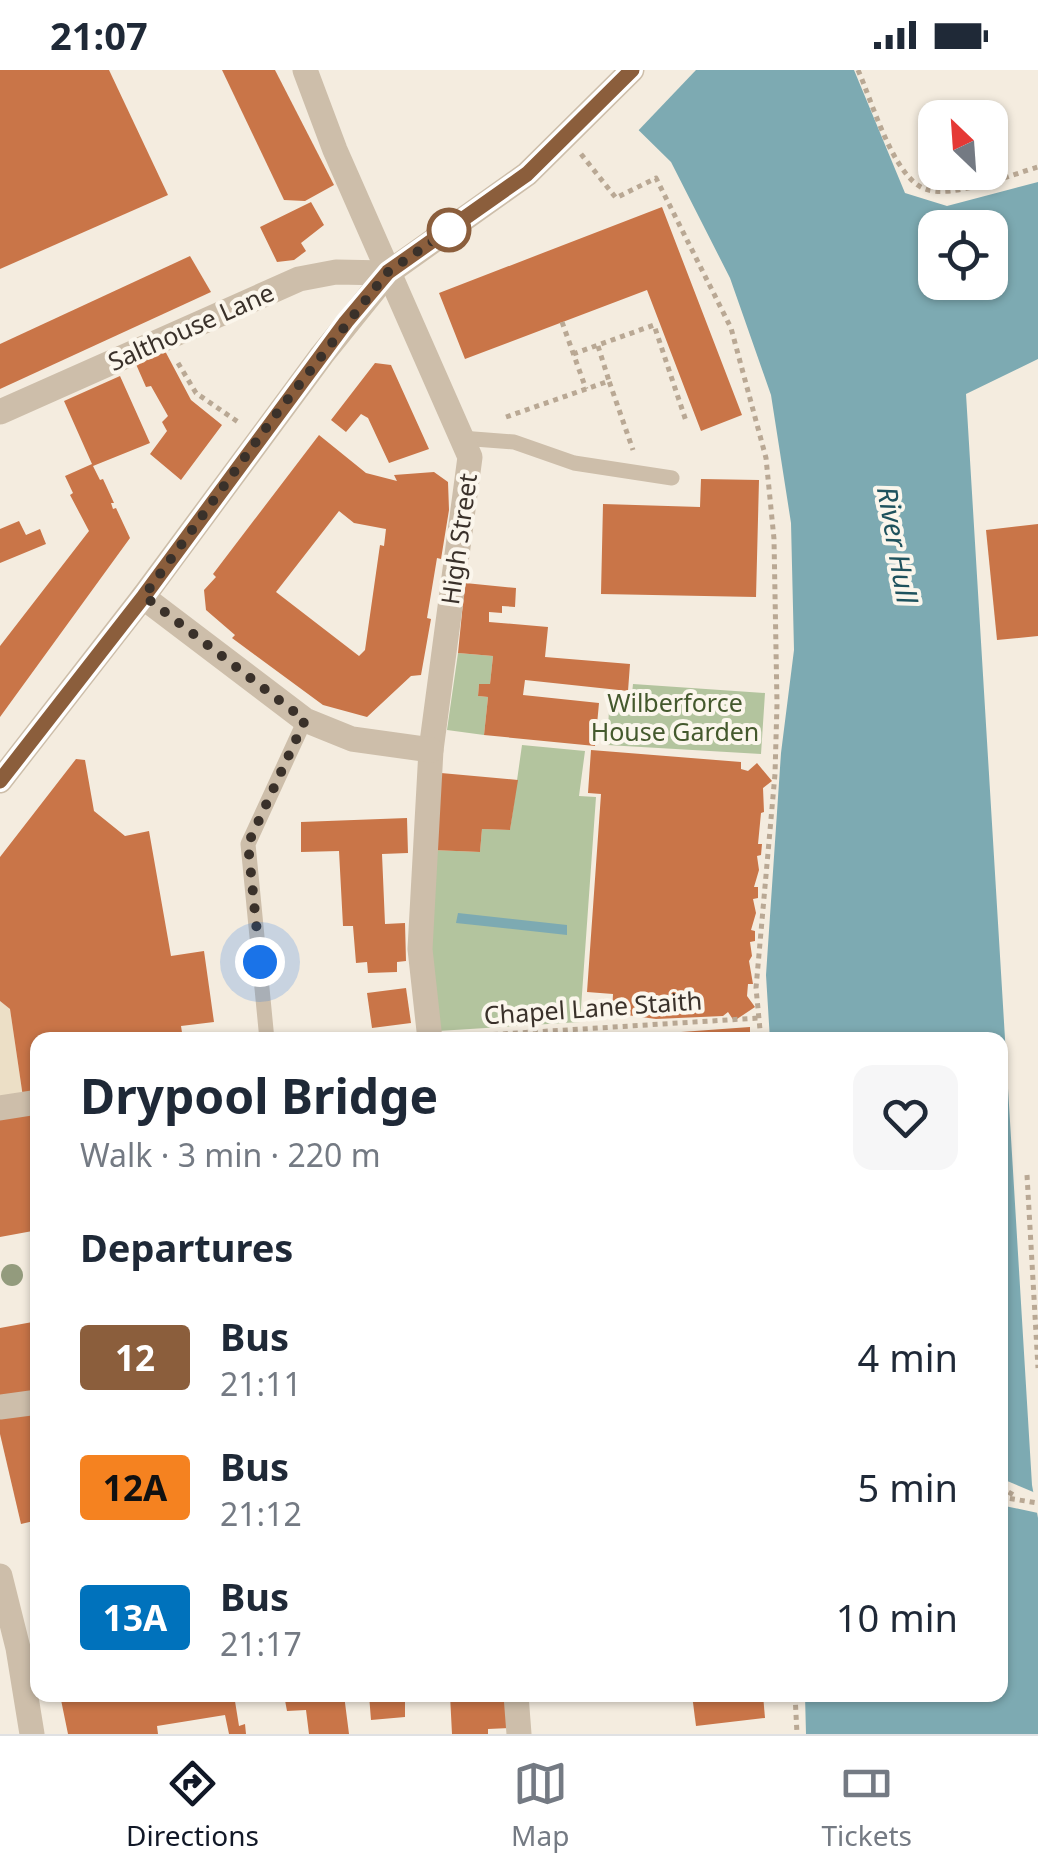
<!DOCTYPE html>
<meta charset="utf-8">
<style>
:root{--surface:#fff;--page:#f6f6f7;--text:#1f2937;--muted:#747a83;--line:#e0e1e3;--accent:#111827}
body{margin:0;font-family:"Noto Sans",sans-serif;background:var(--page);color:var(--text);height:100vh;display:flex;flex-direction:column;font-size:38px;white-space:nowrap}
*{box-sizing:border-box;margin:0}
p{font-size:32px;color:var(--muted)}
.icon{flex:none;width:55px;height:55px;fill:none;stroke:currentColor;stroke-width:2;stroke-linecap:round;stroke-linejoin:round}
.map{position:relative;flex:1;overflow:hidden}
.side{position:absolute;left:30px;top:962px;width:978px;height:670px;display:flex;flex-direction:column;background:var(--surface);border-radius:20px;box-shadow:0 2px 8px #0004}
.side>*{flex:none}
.badge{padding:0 20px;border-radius:8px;font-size:35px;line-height:65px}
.needle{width:65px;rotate:335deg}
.buttons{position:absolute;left:918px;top:30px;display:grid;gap:20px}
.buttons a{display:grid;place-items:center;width:90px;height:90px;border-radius:20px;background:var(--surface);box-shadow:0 2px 8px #0004;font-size:50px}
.you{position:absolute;width:50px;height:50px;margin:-25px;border:8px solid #fff;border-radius:50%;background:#1a73e8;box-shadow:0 0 0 15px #1a73e833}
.map>.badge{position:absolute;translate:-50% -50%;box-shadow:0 0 0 5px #fff}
h2{padding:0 50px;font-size:38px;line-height:90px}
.round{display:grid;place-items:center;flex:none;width:105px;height:105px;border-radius:20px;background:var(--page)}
.summary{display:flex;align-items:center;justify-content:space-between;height:170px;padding:0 50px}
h1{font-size:48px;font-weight:700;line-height:75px}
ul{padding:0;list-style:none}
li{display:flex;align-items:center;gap:30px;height:130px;padding:0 50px}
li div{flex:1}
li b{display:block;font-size:38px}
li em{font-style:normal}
li .badge{min-width:110px;font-weight:700;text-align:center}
.status{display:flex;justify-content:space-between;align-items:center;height:70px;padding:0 50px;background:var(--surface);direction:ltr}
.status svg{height:28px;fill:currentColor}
.tab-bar{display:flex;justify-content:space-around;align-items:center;height:140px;border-top:2px solid var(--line);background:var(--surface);font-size:28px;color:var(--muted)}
.tab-bar a{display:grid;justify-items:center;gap:5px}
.tab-bar .current{color:var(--accent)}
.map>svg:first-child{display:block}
</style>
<div class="status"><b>21:07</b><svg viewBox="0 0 49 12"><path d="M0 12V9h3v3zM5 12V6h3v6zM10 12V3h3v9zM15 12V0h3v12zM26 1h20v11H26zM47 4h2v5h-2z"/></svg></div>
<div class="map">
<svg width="1038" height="1664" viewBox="0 0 1038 1664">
<rect width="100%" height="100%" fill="#f4ecdf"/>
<g fill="#b3c49e">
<polygon points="458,583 493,586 490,614 479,614 478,626 488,627 484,665 447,660"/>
<polygon points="633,614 765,623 761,684 607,675 610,623 632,624"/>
<polygon points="522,675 585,681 579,726 596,727 580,952 438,961 429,852 432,780 480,782 482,759 510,760"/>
</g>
<polygon fill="#ecdfc6" points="0,931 10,939 24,1034 0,1038"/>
<g fill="#7daab2" fill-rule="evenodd">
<path d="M 594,0 L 854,0 L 905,123 L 947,136 L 1038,112 L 1038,289 L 966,324 L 1032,1415 L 1038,1448 L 1038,1664 L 806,1664 L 805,1625 L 1000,1625 L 1000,970 L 770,970 L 766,905 L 781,683 L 794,580 L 791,453 L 771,325 L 730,208 L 671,92 L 613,35 ZM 935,158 L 990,158 L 990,212 L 935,212 Z"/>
<polygon points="458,843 567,855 567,865 456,853"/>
</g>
<g fill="#f4ecdf">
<polygon points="589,0 696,0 635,64 609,38"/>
<polygon points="1000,1408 1038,1424 1038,1443 1000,1435"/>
</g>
<g fill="#c97548" fill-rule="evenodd">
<polygon points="0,0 109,0 168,125 0,199"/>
<polygon points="222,0 275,0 334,115 305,131 284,130"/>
<polygon points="311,132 324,155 301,173 306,181 294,190 277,192 260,157"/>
<polygon points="662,137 742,345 701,361 647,220 465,289 439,223"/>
<polygon points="190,186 211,222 0,319 0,274"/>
<polygon points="164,279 191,330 222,355 181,410 150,384 167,361 162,352 168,346 151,316 146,317 135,292"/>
<polygon points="375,293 391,295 429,379 389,393 368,348 361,344 346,362 331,350"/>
<polygon points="120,306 150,373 93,396 100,410 103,409 114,433 111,433 113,439 116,438 130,468 0,647 0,576 89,461 70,425 73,423 65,406 92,394 64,331"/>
<path d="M 319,365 L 366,403 L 397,411 L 394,405 L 434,402 L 448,412 L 449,440 L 441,489 L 437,488 L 427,548 L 431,549 L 421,605 L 411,606 L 367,647 L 323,635 L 232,568 L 235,565 L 206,540 L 204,520 L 216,507 L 213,504 ZM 339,441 L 354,453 L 386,459 L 384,476 L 380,475 L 365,580 L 359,586 L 276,522 Z"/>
<polygon points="701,409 759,410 756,527 601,524 603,434 700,437"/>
<polygon points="19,451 26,465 40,459 46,474 0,493 0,459"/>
<polygon points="1038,454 1038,566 997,570 986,460"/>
<polygon points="465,513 516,518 515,537 502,536 502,543 489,542 489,552 548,557 545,587 630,594 628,621 525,610 523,625 599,633 595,676 484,665 488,627 478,626 479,614 490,614 493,586 458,583"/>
<polygon points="591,680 741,692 741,699 748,701 757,693 772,711 763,718 764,742 761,743 758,774 762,774 761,785 757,786 759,800 754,817 758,817 758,828 753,829 756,843 751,860 755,861 755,871 750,872 752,886 749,891 753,914 748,914 747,926 755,937 734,951 728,942 723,946 656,949 612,943 613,924 587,922 601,724 588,723"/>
<polygon points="76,689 85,690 94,741 125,766 149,761 171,886 204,881 214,952 181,956 183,969 181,970 38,970 38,1032 24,1034 10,939 0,931 0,787"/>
<polygon points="441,703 518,710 510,760 482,759 480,782 432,780"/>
<polygon points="407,748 408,783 382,784 385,854 405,853 406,891 397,892 397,902 368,903 367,892 356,893 353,856 343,856 339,781 301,782 301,752"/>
<polygon points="406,918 411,953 372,958 367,923"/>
<polygon points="750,957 750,970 612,970 612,967"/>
<polygon points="38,1039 38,1160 0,1167 0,1046"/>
<polygon points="38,1251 38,1324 0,1328 0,1258"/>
<polygon points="38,1338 38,1450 21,1454 0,1364 0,1343"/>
<polygon points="60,1625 234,1625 239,1656 245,1654 246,1664 229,1664 225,1645 157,1656 158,1664 68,1664"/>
<polygon points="284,1625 344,1625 349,1664 309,1664 306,1640 287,1641"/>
<polygon points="369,1625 389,1625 389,1630 405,1628 405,1647 371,1650"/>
<polygon points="450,1625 509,1625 510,1658 488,1659 488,1664 452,1664"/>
<polygon points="692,1625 763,1625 765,1648 696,1656"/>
</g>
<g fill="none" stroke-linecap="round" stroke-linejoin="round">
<g stroke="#b9a894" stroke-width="5" stroke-dasharray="5 5" stroke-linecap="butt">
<path d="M 858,0 C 872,31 893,107 925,119 C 953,129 1010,105 1038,97"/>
<polyline points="581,84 616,128 656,108 731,258 766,388 774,469 777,634 775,704 756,918 761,970"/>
<polyline points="562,252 586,319"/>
<polyline points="598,276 609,311"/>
<polyline points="573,284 654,255 686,351"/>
<polyline points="178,293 196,323 241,354"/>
<polyline points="506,347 609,311 633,380"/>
<polyline points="453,967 759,948"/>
<polyline points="1027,1105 1038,1298"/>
<polyline points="1000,1417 1017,1427"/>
<polyline points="1000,1427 1038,1433"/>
<polyline points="795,1625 797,1664"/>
</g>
<g stroke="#cdbeaa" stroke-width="15">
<polyline points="461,368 514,372 574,393 672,408"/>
<polyline points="267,970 248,774 305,650"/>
</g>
<g stroke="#cdbeaa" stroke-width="25">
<polyline points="305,0 335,80 470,387 431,680 420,879 430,970"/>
<polyline points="0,342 299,209 336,202 388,203"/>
<polyline points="143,527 305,650 352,669 431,680"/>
<polyline points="0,711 143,527 322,285 388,203 527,104 632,0"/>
<polyline points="0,1038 38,1032"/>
<polyline points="0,1337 38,1332"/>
<polyline points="0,1506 18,1578 32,1664"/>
<polyline points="516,1625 519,1664"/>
</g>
</g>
<circle fill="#939b7d" cx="12" cy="1205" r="11"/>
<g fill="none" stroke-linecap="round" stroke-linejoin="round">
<g stroke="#fff" stroke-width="22">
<polyline id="line" points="0,711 144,526 346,252 388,202 527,104 632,0"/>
</g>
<use href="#line" stroke="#8b5e3c" stroke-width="15"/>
<polyline stroke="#3a312a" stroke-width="10" stroke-dasharray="0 18" points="260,892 248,774 305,650 144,526 277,343 372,222 388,202 449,160"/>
</g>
<circle fill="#fff" stroke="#8b5e3c" stroke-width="5" cx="449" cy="160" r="20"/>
<g text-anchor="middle" stroke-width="8" stroke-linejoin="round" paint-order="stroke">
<g font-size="25" fill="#3a312a" stroke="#fbf6ec">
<text transform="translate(191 257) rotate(-24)" y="9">Salthouse Lane</text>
<text transform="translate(459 469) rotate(-82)" y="9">High Street</text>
<text transform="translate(593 938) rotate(-4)" y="9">Chapel Lane Staith</text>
</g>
<g font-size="25" fill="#44592d" stroke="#fbf6ec">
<text x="675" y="642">Wilberforce<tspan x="675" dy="29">House Garden</tspan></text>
</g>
<g font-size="28" font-style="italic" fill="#1e525d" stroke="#fbf6ec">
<text transform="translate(897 475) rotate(80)" y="10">River Hull</text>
</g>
</g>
</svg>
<div class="buttons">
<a><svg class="needle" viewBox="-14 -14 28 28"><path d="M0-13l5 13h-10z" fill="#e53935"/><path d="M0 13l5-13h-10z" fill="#747a83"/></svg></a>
<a><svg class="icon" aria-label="locate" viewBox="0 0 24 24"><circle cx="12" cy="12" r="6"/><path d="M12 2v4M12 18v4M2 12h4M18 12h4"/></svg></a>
</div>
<div class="you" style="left:260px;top:892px"></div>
<section class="side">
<div class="summary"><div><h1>Drypool Bridge</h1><p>Walk · 3 min · 220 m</p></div><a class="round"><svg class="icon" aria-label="heart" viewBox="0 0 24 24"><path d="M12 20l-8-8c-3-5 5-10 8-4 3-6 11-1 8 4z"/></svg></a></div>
<h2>Departures</h2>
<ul>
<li><span class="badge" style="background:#8b5e3c;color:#fff">12</span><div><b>Bus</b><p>21:11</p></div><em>4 min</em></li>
<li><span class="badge" style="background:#f58220;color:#111">12A</span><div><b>Bus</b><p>21:12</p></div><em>5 min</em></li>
<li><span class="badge" style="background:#0072bc;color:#fff">13A</span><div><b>Bus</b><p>21:17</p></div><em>10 min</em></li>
</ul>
</section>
</div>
<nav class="tab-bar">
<a class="current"><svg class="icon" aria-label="directions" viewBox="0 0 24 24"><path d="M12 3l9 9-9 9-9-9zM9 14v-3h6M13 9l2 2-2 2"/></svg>Directions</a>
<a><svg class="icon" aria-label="map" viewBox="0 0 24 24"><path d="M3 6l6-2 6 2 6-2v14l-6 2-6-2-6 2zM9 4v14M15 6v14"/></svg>Map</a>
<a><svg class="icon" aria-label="tickets" viewBox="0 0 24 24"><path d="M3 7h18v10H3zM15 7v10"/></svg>Tickets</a>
</nav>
